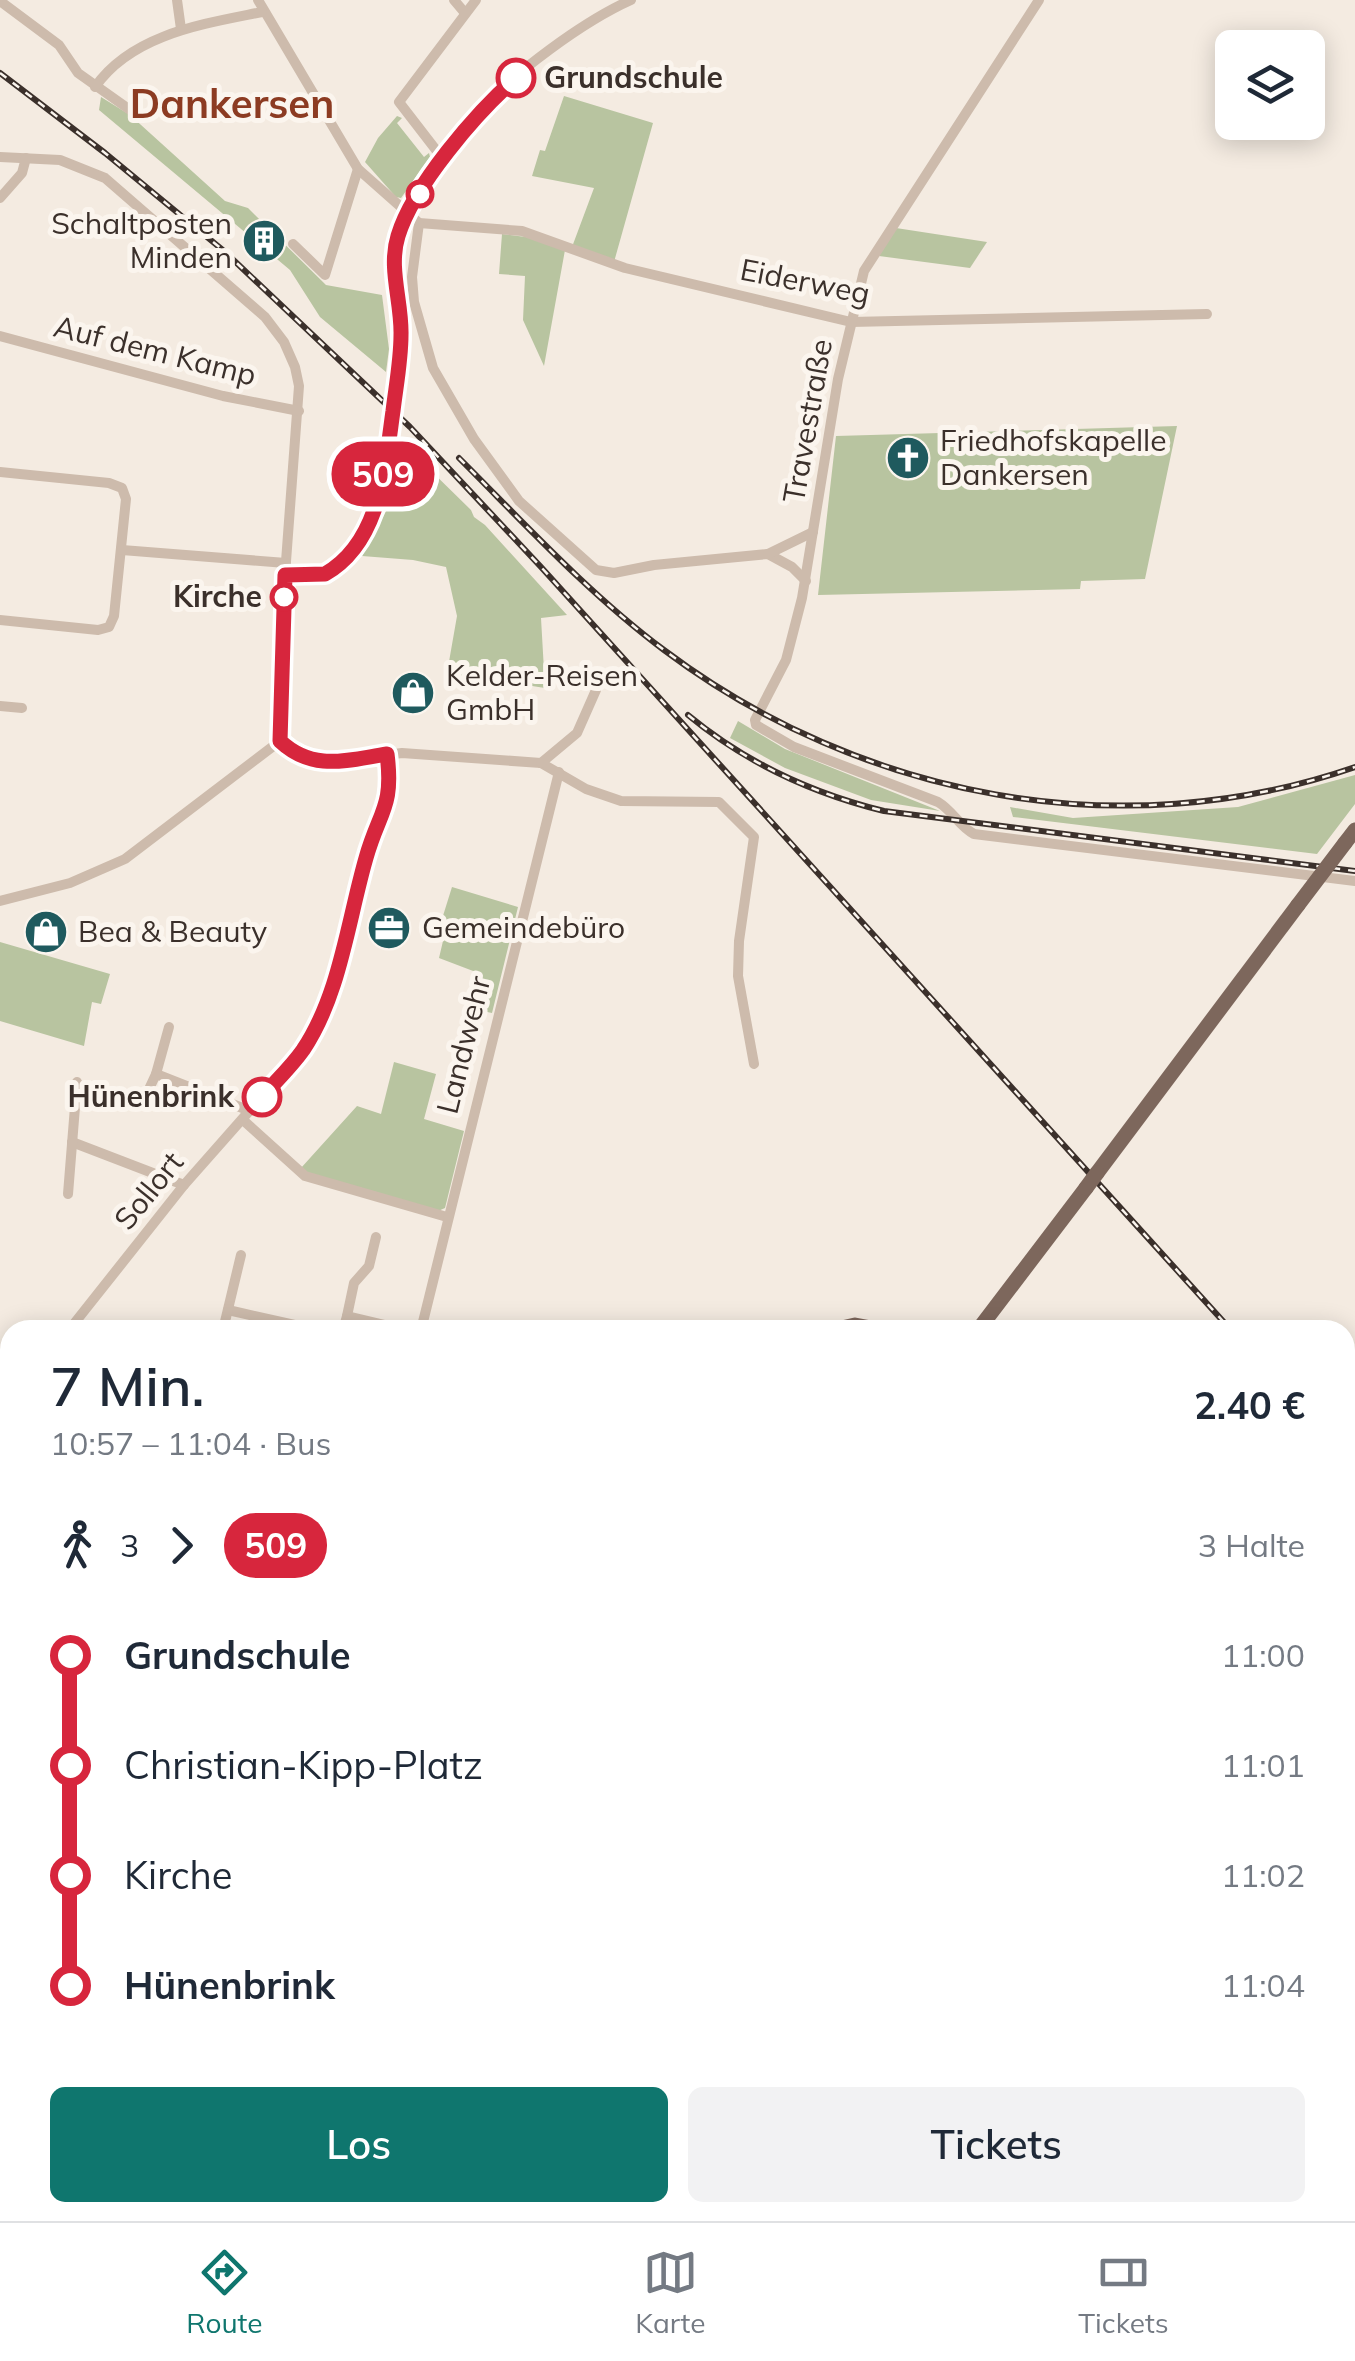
<!DOCTYPE html>
<html lang="de">
<meta charset="utf-8">
<style>
:root{--surface:#fff;--page:#f2f2f3;--text:#1f2937;--muted:#747a83;--line:#e0e1e3;--accent:#0f766e}
body{margin:0;font-family:Mulish,sans-serif;background:var(--page);color:var(--text);height:100vh;display:flex;flex-direction:column;font-size:38px;white-space:nowrap}
*{box-sizing:border-box;margin:0}
p{font-size:32px;color:var(--muted)}
.icon{flex:none;width:55px;height:55px;fill:none;stroke:currentColor;stroke-width:2;stroke-linecap:round;stroke-linejoin:round}
.map{position:relative;flex:1;overflow:hidden}
.side{position:absolute;left:0px;top:1320px;width:1355px;height:902px;display:flex;flex-direction:column;background:var(--surface);border-radius:30px 30px 0 0;box-shadow:0 5px 25px #0003}
.side>*{flex:none}
.badge{padding:0 20px;border-radius:32px;font-size:35px;line-height:65px}
.fabs{position:absolute;left:1215px;top:30px;display:grid;gap:20px}
.fabs a{display:grid;place-items:center;width:110px;height:110px;border-radius:15px;background:var(--surface);box-shadow:0 5px 25px #0003;font-size:50px}
.map>.badge{position:absolute;translate:-50% -50%;box-shadow:0 0 0 5px #fff}
.legs{display:flex;align-items:center;gap:15px;height:110px;padding:0 50px;font-size:32px}
.legs p{margin-inline-start:auto}
.summary{display:flex;align-items:center;justify-content:space-between;height:170px;padding:0 50px}
h1{font-size:55px;font-weight:600;line-height:75px}
.cta{display:flex;gap:20px;margin-top:auto;padding:20px 50px}
.cta a{flex:1;height:115px;border-radius:15px;background:var(--accent);color:#fff;font-size:40px;font-weight:600;line-height:115px;text-align:center}
.cta a+a{background:var(--page);color:var(--text)}
ul{padding:0 50px;list-style:none}
li{display:flex;align-items:center;gap:35px;height:110px;font-size:38px}
li i{display:grid;place-items:center;width:15px;height:100%;margin:0 12px;background:currentColor}
li i::after{content:'';width:25px;height:25px;margin:-12px;border:8px solid;border-radius:50%;background:var(--surface)}
li p{margin-inline-start:auto}
li:first-child i{background:linear-gradient(#0000 50%,currentColor 0)}
li:last-child i{background:linear-gradient(currentColor 50%,#0000 0)}
.tabs{display:flex;justify-content:space-around;align-items:center;height:140px;border-top:2px solid var(--line);background:var(--surface);font-size:28px;color:var(--muted)}
.tabs a{display:grid;justify-items:center;gap:5px}
.tabs .selected{color:var(--accent)}
.map>svg:first-child{display:block}
</style>
<div class="map">
<svg width="1355" height="2221" viewBox="0 0 1355 2221">
<rect width="100%" height="100%" fill="#f4ebe1"/>
<g fill="#b8c4a0">
<polygon points="564,96 653,123 614,262 572,247 594,188 532,176 540,150 545,151"/>
<polygon points="101,97 130,115 225,201 248,208 326,285 382,295 389,349 386,372 320,317 290,270 99,110"/>
<polygon points="397,116 402,118 397,123 424,157 429,153 430,157 401,198 396,197 365,162 378,138"/>
<polygon points="896,228 987,242 970,268 879,256"/>
<polygon points="502,234 526,237 565,250 544,366 523,320 525,276 499,274"/>
<polygon points="1177,426 1145,579 1081,581 1080,589 818,595 836,436"/>
<polygon points="407,441 420,460 471,510 474,517 485,525 567,615 541,618 545,688 447,673 457,616 446,567 413,560 362,556 398,489"/>
<polygon points="738,721 785,749 940,811 871,800 785,768 730,738"/>
<polygon points="1355,775 1355,804 1317,854 1013,817 1010,807 1073,818 1238,807"/>
<polygon points="452,887 518,907 492,1013 473,1009 481,974 439,958 443,941 437,935"/>
<polygon points="0,942 110,974 101,1004 92,1002 84,1046 0,1021"/>
<polygon points="394,1062 436,1074 424,1119 464,1131 445,1208 438,1211 310,1174 301,1168 357,1106 381,1114"/>
</g>
<g fill="#7fb0b2">
<polygon points="10,1614 10,1832 0,1830 0,1615"/>
<polygon points="1345,1834 1355,1856 1355,2221 682,2221 689,2212 1345,2212"/>
<polygon points="425,2213 425,2212 570,2213 567,2221 421,2221"/>
</g>
<g fill="none" stroke-linecap="round" stroke-linejoin="round">
<g stroke="#cdbbac" stroke-width="10">
<polyline points="177,0 181,29"/>
<polyline points="258,0 358,169 419,223 522,231 625,268 851,322 1207,314"/>
<polyline points="454,0 465,13"/>
<path d="M 1039,0 L 864,271 L 838,379 L 802,598 L 786,660 L 755,720 L 756,725 L 794,747 L 938,802 C 953,811 959,826 974,834 L 1355,881"/>
<polyline points="0,1 59,45 78,73 133,112"/>
<path d="M 95,87 C 132,34 203,24 262,12"/>
<polyline points="0,157 60,160 105,178 265,317 284,342 295,367 299,386 285,575 280,741"/>
<polyline points="443,159 399,102 476,0"/>
<polyline points="0,198 22,173 26,158"/>
<polyline points="419,223 412,277 414,302 433,368 474,439 519,501 596,570 614,573 654,565 768,554 792,567 806,581"/>
<polyline points="293,244 325,275 358,169"/>
<polyline points="0,336 223,396 299,411"/>
<polyline points="0,472 109,483 122,488 126,499 114,616 109,627 98,630 0,620"/>
<polyline points="122,550 286,563"/>
<polyline points="768,554 813,532"/>
<path d="M 285,575 C 299,575 317,579 330,572 C 381,542 386,458 393,406 C 397,381 402,356 401,331 C 401,300 390,270 396,240 C 401,218 417,198 429,180 C 445,157 460,133 479,112 C 513,73 584,21 631,0"/>
<polyline points="0,706 22,708"/>
<polyline points="280,741 289,750 323,763 402,753 541,763 586,789 621,801 719,802 754,837 739,941 738,976 754,1064"/>
<polyline points="541,763 577,733 596,690"/>
<polyline points="0,901 70,883 125,859 280,741"/>
<polyline points="156,1074 250,1111"/>
<polyline points="143,1102 156,1074 169,1027"/>
<polyline points="243,1120 305,1176 447,1217"/>
<polyline points="72,1142 184,1185"/>
<polyline points="68,1194 77,1082"/>
<polyline points="228,1310 317,1330"/>
<polyline points="347,1316 354,1283 369,1266 376,1237"/>
<polyline points="69,1330 184,1185 303,1050 328,994 371,840 390,796 387,753"/>
<polyline points="223,1330 241,1255"/>
<polyline points="343,1330 347,1316 406,1330"/>
<polyline points="421,1330 559,772"/>
<polyline points="0,1408 7,1387"/>
<polyline points="1345,1730 1355,1757"/>
</g>
<polyline stroke="#a18a7d" stroke-width="14" points="1345,1604 1355,1602"/>
<g stroke="#7d675c" stroke-width="15">
<polyline points="1345,843 1355,830"/>
<polyline points="1097,1173 1298,905"/>
<polyline points="833,1330 855,1325 882,1330"/>
<polyline points="978,1330 1086,1188"/>
<polyline points="350,2221 356,2212"/>
</g>
<g stroke="#3b302b" stroke-width="6">
<g id="rail">
<polyline points="0,73 105,153 224,251 410,427 541,567 1231,1330"/>
<path d="M 459,458 C 525,524 589,594 664,650 C 861,798 1121,848 1355,767"/>
<path d="M 688,715 C 746,763 811,793 884,811 L 1355,871"/>
<polyline points="1345,1456 1355,1467"/>
</g>
</g>
<use href="#rail" stroke="#fbf5ee" stroke-width="2.5" stroke-dasharray="8" stroke-linecap="butt"/>
<g stroke="#7d675c" stroke-width="15">
<polyline points="1298,905 1345,843"/>
<polyline points="1086,1188 1097,1173"/>
</g>
</g>
<g fill="none" stroke-linecap="round" stroke-linejoin="round">
<g stroke="#fff" stroke-width="22">
<path id="line-1" d="M 262,1097 C 275,1082 291,1067 303,1050 C 340,995 348,920 366,858 C 379,811 394,808 387,754 C 347,760 313,772 280,741 L 285,575 L 325,574 C 381,542 385,467 393,411 C 396,386 401,360 401,335 C 402,302 388,268 398,236 C 413,186 477,112 516,78"/>
</g>
<use href="#line-1" stroke="#d7263d" stroke-width="15"/>
</g>
<defs>
<g id="building-disc" transform="scale(2.25)"><circle r="9.5" fill="#1f5a5e" stroke="#fbf5ee"/><path d="M-4-6H4V6H1V3H-1V6H-4ZM-2.5-4.3h1.7v1.8h-1.7ZM.8-4.3h1.7v1.8H.8ZM-2.5-1h1.7V.8h-1.7ZM.8-1h1.7V.8H.8Z" fill="#fff"/></g>
<g id="church-disc" transform="scale(2.25)"><circle r="9.5" fill="#1f5a5e" stroke="#fbf5ee"/><path d="M-1.2-6h2.4v3.5h3.3v2.4h-3.3V6h-2.4V-.1h-3.3v-2.4h3.3Z" fill="#fff"/></g>
<g id="shop-disc" transform="scale(2.25)"><circle r="9.5" fill="#1f5a5e" stroke="#fbf5ee"/><path d="M-5-2.5h2.3a2.7 3.5 0 0 1 5.4 0H5L5.5 6h-11ZM-1.5-2.5h3a1.5 2.3 0 0 0-3 0Z" fill="#fff"/></g>
<g id="office-disc" transform="scale(2.25)"><circle r="9.5" fill="#1f5a5e" stroke="#fbf5ee"/><path d="M-6-3h4V-5.5h4V-3h4V5H-6ZM-1-4.5V-3h2v-1.5ZM-6 0V1H6V0Z" fill="#fff"/></g>
</defs>
<g fill-rule="evenodd">
<use href="#building-disc" x="264" y="241"/>
<use href="#church-disc" x="908" y="458"/>
<use href="#shop-disc" x="413" y="693"/>
<use href="#office-disc" x="389" y="928"/>
<use href="#shop-disc" x="46" y="932"/>
</g>
<g fill="#fff" stroke="#d7263d" stroke-width="5">
<circle cx="516" cy="78" r="18"/>
<circle cx="420" cy="194" r="12"/>
<circle cx="284" cy="597" r="12"/>
<circle cx="262" cy="1097" r="18"/>
</g>
<g text-anchor="middle" stroke-width="10" stroke-linejoin="round" paint-order="stroke">
<g font-size="30" font-weight="bold" fill="#3b302b" stroke="#fbf5ee" text-anchor="end">
<text x="544" y="88" text-anchor="start">Grundschule</text>
<text x="262" y="607">Kirche</text>
<text x="234" y="1107">Hünenbrink</text>
</g>
<g font-size="30" fill="#3b302b" stroke="#fbf5ee" text-anchor="start">
<text x="232" y="234" text-anchor="end">Schaltposten<tspan x="232" dy="34">Minden</tspan></text>
<text x="940" y="451">Friedhofskapelle<tspan x="940" dy="34">Dankersen</tspan></text>
<text x="446" y="686">Kelder-Reisen<tspan x="446" dy="34">GmbH</tspan></text>
<text x="422" y="938">Gemeindebüro</text>
<text x="78" y="942">Bea &amp; Beauty</text>
</g>
<g font-size="30" fill="#3b302b" stroke="#fbf5ee">
<text transform="translate(805 282) rotate(11)" y="10">Eiderweg</text>
<text transform="translate(155 351) rotate(14)" y="10">Auf dem Kamp</text>
<text transform="translate(808 421) rotate(-80)" y="10">Travestraße</text>
<text transform="translate(464 1045) rotate(-76)" y="10">Landwehr</text>
<text transform="translate(149 1191) rotate(-51)" y="10">Sollort</text>
</g>
<g font-size="40" font-weight="bold" fill="#8c3b22" stroke="#fbf5ee">
<text x="232" y="118">Dankersen</text>
</g>
</g>
</svg>
<div class="fabs">
<a><svg class="icon" aria-label="layers" viewBox="0 0 24 24"><path d="M12 4l9 5-9 5-9-5zM3 14l9 5 9-5"/></svg></a>
</div>
<b class="badge" style="left:383px;top:474px;background:#d7263d;color:#fff">509</b>
<section class="side">
<div class="summary"><div><h1>7 Min.</h1><p>10:57 – 11:04 · Bus</p></div><b>2.40 €</b></div>
<div class="legs"><svg class="icon" aria-label="walk" viewBox="0 0 24 24"><circle cx="13" cy="4" r="2"/><path d="M13 8l-2 6 4 7M11 14l-3 7M7 12l3-4h3l4 4"/></svg>3<svg class="icon" aria-label="forward" viewBox="0 0 24 24"><path d="M9 5l7 7-7 7"/></svg><b class="badge" style="background:#d7263d;color:#fff">509</b><p>3 Halte</p></div>
<ul>
<li><i style="color:#d7263d"></i><b>Grundschule</b><p>11:00</p></li>
<li><i style="color:#d7263d"></i><span>Christian-Kipp-Platz</span><p>11:01</p></li>
<li><i style="color:#d7263d"></i><span>Kirche</span><p>11:02</p></li>
<li><i style="color:#d7263d"></i><b>Hünenbrink</b><p>11:04</p></li>
</ul>
<div class="cta"><a>Los</a><a>Tickets</a></div>
</section>
</div>
<nav class="tabs">
<a class="selected"><svg class="icon" aria-label="directions" viewBox="0 0 24 24"><path d="M12 3l9 9-9 9-9-9zM9 14v-3h6M13 9l2 2-2 2"/></svg>Route</a>
<a><svg class="icon" aria-label="map" viewBox="0 0 24 24"><path d="M3 6l6-2 6 2 6-2v14l-6 2-6-2-6 2zM9 4v14M15 6v14"/></svg>Karte</a>
<a><svg class="icon" aria-label="tickets" viewBox="0 0 24 24"><path d="M3 7h18v10H3zM15 7v10"/></svg>Tickets</a>
</nav>
